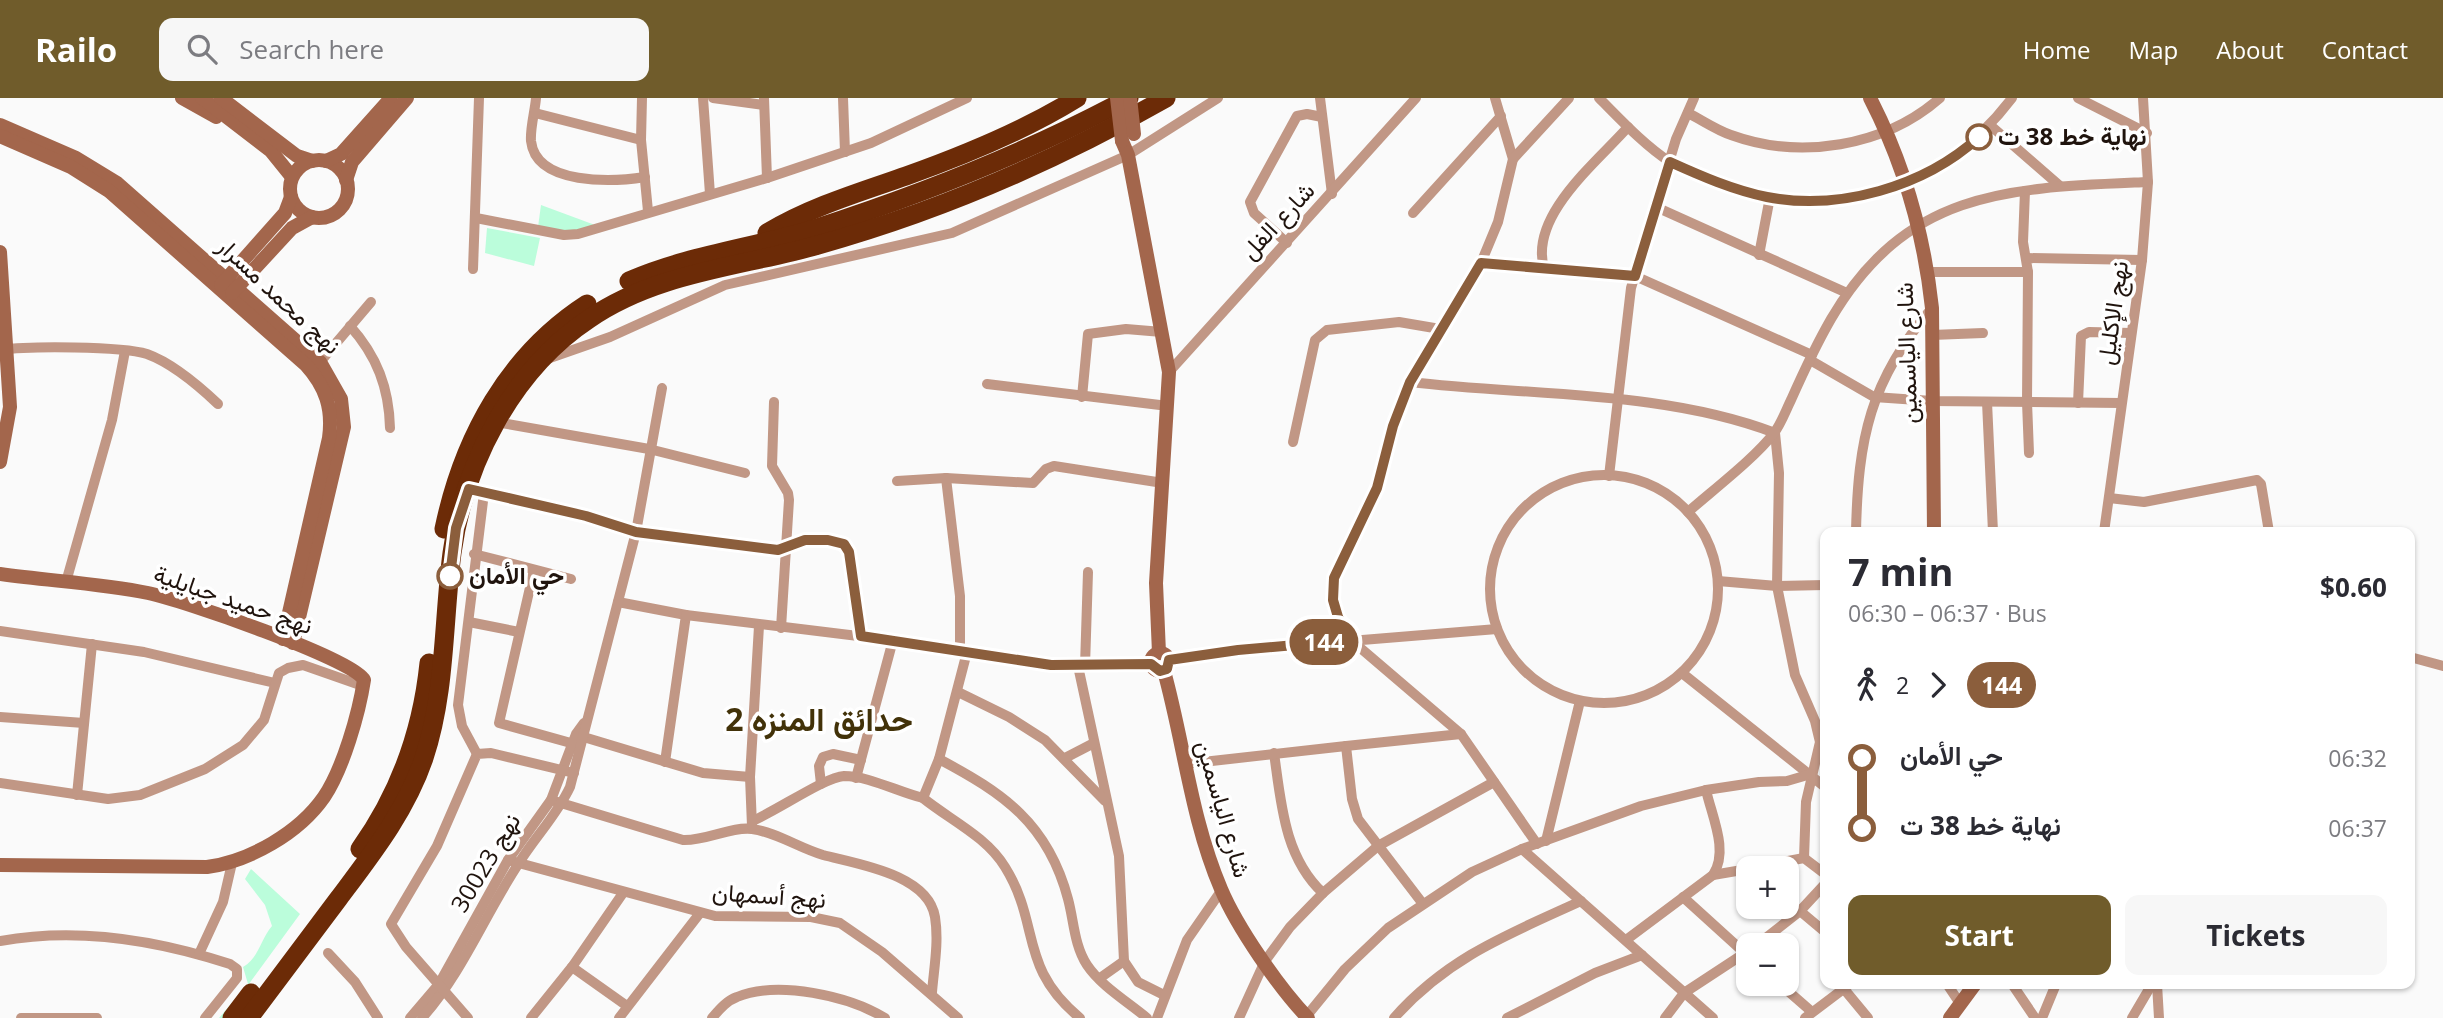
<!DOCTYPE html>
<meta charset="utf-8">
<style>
:root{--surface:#fff;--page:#f7f7f7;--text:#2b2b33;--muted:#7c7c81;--accent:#705c2b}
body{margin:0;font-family:"Open Sans",Vazirmatn,sans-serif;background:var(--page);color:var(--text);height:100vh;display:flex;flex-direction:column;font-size:26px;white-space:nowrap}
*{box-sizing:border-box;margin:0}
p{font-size:23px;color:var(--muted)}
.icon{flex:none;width:38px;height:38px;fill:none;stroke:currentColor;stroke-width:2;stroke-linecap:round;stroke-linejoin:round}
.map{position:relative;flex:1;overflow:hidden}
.sheet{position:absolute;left:1820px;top:429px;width:595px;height:462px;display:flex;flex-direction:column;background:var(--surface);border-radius:14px;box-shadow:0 2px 5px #0004}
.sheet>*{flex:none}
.badge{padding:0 14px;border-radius:23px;font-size:24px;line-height:46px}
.controls{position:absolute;left:1736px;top:758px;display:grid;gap:14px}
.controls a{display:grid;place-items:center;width:63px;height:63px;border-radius:14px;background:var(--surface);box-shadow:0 2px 5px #0004;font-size:35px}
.map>.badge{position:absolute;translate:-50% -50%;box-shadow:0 0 0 4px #fff}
.legs{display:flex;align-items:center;gap:10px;height:77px;padding:0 28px;font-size:23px}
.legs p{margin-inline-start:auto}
.head{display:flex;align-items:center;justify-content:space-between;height:119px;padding:0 28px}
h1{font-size:38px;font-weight:700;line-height:52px}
.primary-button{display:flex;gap:14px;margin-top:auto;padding:14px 28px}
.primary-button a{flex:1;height:80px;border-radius:14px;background:var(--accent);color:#fff;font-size:28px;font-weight:700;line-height:80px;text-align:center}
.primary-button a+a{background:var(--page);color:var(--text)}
ul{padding:0 28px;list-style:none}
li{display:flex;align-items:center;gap:24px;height:70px;font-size:26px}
li i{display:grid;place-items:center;width:10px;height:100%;margin:0 9px;background:currentColor}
li i::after{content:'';width:18px;height:18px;margin:-9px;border:5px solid;border-radius:50%;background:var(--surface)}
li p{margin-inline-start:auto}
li:first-child i{background:linear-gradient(#0000 50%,currentColor 0)}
li:last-child i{background:linear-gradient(currentColor 50%,#0000 0)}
header{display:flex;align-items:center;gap:42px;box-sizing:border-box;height:98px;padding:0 35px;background:var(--accent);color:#fff}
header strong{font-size:33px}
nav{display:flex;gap:38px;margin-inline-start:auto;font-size:24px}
.search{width:490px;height:63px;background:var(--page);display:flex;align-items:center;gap:18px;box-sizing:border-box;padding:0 24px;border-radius:14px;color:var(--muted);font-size:26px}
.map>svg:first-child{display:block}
</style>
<header>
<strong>Railo</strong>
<div class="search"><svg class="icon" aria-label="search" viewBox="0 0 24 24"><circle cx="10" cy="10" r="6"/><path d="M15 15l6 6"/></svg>Search here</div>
<nav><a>Home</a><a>Map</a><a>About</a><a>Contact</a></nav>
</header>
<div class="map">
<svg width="2443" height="920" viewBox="0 0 2443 920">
<rect width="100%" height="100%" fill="#fafafa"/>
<g fill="#bbfddb">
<polygon points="541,107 595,127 576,136 538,129"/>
<polygon points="487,130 540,140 534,168 485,155"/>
<path d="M 251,771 L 300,816 L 224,920 L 219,920 L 248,886 L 243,869 C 259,860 260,842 272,828 L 265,807 L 245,781 Z"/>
</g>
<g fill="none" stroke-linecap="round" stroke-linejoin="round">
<g stroke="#c19785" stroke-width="10">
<path d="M 536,0 C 535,13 530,30 531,43 C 536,88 614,84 645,79"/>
<polyline points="642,0 641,42 648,113"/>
<polyline points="703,0 710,96"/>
<polyline points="713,0 764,7"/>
<polyline points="764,0 767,80"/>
<polyline points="843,0 845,54"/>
<polyline points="1320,0 1332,96"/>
<path d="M 1495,0 L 1513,61 L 1498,124 L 1481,165 L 1410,284 C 1528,298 1663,292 1775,335"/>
<path d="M 1599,0 C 1621,22 1644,47 1670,64 C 1684,73 1703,79 1719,84 C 1828,124 1942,93 2012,0"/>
<polyline points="2078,0 2147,35"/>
<polyline points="535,15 641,42"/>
<path d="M 1688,15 C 1702,22 1716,32 1731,37 C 1800,62 1884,49 1940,0"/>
<polyline points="1991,28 2060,88"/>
<polyline points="1513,61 1569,0"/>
<polyline points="2025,93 2023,144 2028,174 2027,304 2029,355"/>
<polyline points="1656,109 1847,195"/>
<polyline points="1413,115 1501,18"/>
<polyline points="476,120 564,137 578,136 767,80 871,45 967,0"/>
<polyline points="1287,145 1254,115 1250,104 1297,18 1307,16 1322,19"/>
<polyline points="1759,157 1770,99"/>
<polyline points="2026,160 2142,162"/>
<polyline points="1481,165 1635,178 1812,257"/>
<path d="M 1544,170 C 1529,118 1597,64 1628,29"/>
<polyline points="473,171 479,0"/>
<polyline points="1928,174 2028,174"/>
<path d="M 350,228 C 377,258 389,290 390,330"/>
<polyline points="1932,237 1983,235"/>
<path d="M 0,252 C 28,248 121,248 147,256 C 172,265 199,288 218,306"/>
<polyline points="547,261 610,239 725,187 952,135 1128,57 1218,0"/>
<polyline points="1810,262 1874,299 1932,303 2121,305"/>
<polyline points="320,264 371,204"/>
<polyline points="1169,274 1416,0"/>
<polyline points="1410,284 1393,328 1377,389 1334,480 1333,502 1338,519 1351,542 1461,636 1537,746"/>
<polyline points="987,286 1168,308"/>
<polyline points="1082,299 1088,236 1126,231 1162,234"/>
<polyline points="774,304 772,368 788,395 789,402 781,530"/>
<polyline points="1987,304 1993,434"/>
<polyline points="2078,305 2081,238 2089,234 2131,235"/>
<polyline points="496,324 649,351 745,375"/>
<polyline points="1775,335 1779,375 1777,488 1795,577 1815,623 1820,644 1806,704 1804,760"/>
<polyline points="1293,344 1315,242 1327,232 1399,224 1440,231"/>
<circle cx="1604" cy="491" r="114"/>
<polyline points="1609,378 1631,190 1676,41 1694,0"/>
<polyline points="946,380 960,498 960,553"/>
<polyline points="897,383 946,380 1033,385 1046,371 1054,368 1163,385"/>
<polyline points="464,390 586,418 636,434 777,452 805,442 837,443 844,446 849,454 861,538"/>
<polyline points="2109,400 2144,404 2257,382 2261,386 2269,434"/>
<path d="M 1688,414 C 1713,392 1755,360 1774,335 C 1781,326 1786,312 1791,302 C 1803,275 1816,247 1831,221 C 1908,90 2011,90 2148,84"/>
<path d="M 1856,434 C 1858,341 1870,282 1932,210"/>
<polyline points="2104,434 2142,162 2148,84 2143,0"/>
<polyline points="474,456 571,481"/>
<polyline points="534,472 499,625 578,647"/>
<polyline points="1718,483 1777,488 1825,487"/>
<polyline points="66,484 112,322 125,253"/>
<polyline points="618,504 686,517 665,664"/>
<polyline points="686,517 907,544 1051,567 1151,566"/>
<polyline points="469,524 519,534"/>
<polyline points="0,533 144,554 275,585"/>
<polyline points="2410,559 2443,568"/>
<polyline points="1169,562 1239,552 1497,531"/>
<polyline points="1078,568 1119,758 1124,863 1138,884 1164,897"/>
<polyline points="1085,568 1088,474"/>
<polyline points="1682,575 1825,689"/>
<polyline points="958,594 1009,619 1045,642 1105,703"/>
<polyline points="0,619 84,625"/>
<polyline points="577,637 703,675 750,679"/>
<path d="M 1274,655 C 1281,704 1284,759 1323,795"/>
<polyline points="477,656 462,628 458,607 484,395"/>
<polyline points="1065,660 1094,645"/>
<polyline points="939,661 967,554"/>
<polyline points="1185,666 1346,648"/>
<polyline points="856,680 893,542"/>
<polyline points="0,685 108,701 140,697 205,671 243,647 264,622 279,575 288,570 303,567 363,588"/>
<polyline points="821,686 819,668 823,659 833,656 861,662"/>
<polyline points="77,697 92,546"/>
<path d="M 923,700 C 950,722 986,738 1005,769 C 1041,827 1018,869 1080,920"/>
<path d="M 551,702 L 683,742 C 706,743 732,728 752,731 C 776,734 799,750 823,757 C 857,766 928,776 935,819 C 939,844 934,870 932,894"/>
<path d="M 752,723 C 775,714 825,679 844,678 C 869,678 898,694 923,700 L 939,661 C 1003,695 1048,725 1068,801 C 1074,823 1074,847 1087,867 C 1101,888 1128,904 1147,920"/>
<polyline points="752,728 750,679 759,528"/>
<polyline points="1546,743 1580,603"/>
<polyline points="1522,751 1713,920"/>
<polyline points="508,762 715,818 811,819 840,825 882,854 958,920"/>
<polyline points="1751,770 1804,760 1825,776"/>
<polyline points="1713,777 1748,771"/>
<polyline points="1683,799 1748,858"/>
<polyline points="1423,806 1358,721 1352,701 1346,648 1461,636"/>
<polyline points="1800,813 1825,834"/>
<path d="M 1626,842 L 1713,777 C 1729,753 1712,719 1706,692"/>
<path d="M 0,843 C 76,829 157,842 230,866 L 237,871 L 237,880 L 205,920"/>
<polyline points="1757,847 1800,813 1825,786"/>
<polyline points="328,855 355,884 378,920"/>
<polyline points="199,856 223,804 232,765"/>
<polyline points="572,869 627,908"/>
<polyline points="1100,880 1124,863"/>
<polyline points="1780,886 1812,914"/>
<polyline points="1947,886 1961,907"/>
<polyline points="2012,886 2035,920"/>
<polyline points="2157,886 2159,920"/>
<polyline points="1844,891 1868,920"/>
<polyline points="21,920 97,920"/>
<polyline points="410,920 439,886 508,762 551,702 576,636 584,625"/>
<path d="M 422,920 C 463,874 485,816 519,765 C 535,739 557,717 570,689 L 636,434 L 662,290"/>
<polyline points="468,920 406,849 391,826 437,748 477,656 491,655 574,675"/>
<polyline points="531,920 572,869 623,795"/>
<polyline points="619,920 700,815"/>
<path d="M 712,920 C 719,912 726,903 737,899 C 778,882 849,898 885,920"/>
<polyline points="1157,920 1187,842 1221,793"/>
<polyline points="1239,920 1265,863 1290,829 1323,795 1378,748 1494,684"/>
<polyline points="1305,920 1345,871 1388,830 1472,774 1522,751 1641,708 1706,692 1759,684 1787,683 1811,676"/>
<path d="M 1394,920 C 1448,859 1509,836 1581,803"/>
<polyline points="1507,920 1595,875 1642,857"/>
<polyline points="1665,920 1684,895 1748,853"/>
<polyline points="1805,920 1850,886"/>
<polyline points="2042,920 2056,886"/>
<polyline points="2132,920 2152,886"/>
</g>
<g stroke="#a3664c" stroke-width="14">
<polyline points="182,0 216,19"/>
<polyline points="202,0 271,53 292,79"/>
<polyline points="221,0 297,58 312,63"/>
<path d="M 1870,0 C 1904,66 1924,136 1932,210 L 1934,434"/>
<polyline points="0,27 76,60 117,85 320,264 341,301 344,329 293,545"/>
<path d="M 0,38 L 71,69 L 109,93 L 306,267 C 326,289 333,311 329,340 L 283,541"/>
<polyline points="1122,43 1128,57 1169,274 1156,485 1159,555"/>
<circle cx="319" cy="91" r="29"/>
<polyline points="326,63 341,56 391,0"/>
<polyline points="346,82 352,64 407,0"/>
<polyline points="0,154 10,309 0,364"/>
<polyline points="221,187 285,115 291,99"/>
<polyline points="232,195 292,130 312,119"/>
<path d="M 0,476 C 49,483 99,485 148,495 C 179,501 354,561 364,582 C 359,615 343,671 324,699 C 299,735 250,763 207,769 L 0,767"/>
<circle cx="1160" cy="564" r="9"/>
<path d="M 1164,573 C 1184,645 1191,721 1221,791 C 1237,829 1279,890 1308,920"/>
<polyline points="1950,920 1975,886"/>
</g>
<g stroke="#6c2b07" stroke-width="19">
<path d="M 767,135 C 810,109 860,94 906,78 C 965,57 1024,33 1077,0"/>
<path d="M 629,183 C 689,157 752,150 814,131 C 922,96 1029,54 1129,0"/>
<path d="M 444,431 C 463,340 508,257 587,206"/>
<path d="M 360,751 C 400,695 422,633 429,565"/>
<polyline points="232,920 251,895"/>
<path d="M 249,920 C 279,880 309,840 339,800 C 372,756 406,713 424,660 C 446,594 443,524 452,455 C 464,366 512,272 589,221 C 657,174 741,169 818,147 C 940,113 1057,62 1166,0"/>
</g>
<g stroke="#a3664c" stroke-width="14">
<polyline points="1117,0 1122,43"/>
<polyline points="1130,0 1134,36"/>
</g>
</g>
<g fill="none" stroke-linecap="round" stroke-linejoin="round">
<g stroke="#fff" stroke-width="16">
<path id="line-1" d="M 450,478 L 456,430 L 469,391 L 586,418 L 636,434 L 778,452 L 805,442 L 828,442 L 844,446 L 849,454 L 861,538 L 1051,567 L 1151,566 L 1160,573 L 1167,571 L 1169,562 L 1238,552 L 1351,542 L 1338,519 L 1333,502 L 1334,480 L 1377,390 L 1393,328 L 1410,284 L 1481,165 L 1635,178 L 1670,64 C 1701,78 1733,92 1767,99 C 1839,113 1924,89 1979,39"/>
</g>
<use href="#line-1" stroke="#8b5e3c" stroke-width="10"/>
</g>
<g fill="#fff" stroke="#8b5e3c" stroke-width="3.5">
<circle cx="1979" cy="39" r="12"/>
<circle cx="450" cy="478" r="12"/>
</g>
<g text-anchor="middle" stroke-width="7" stroke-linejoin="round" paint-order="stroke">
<g font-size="24" font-weight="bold" fill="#20140e" stroke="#fff" text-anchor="start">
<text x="1998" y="47">نهاية خط 38 ت</text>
<text x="469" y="486">حي الأمان</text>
</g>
<g font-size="24" fill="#20140e" stroke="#fff">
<text transform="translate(1278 123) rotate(-47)" y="8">شارع الفل</text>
<text transform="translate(279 198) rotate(43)" y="8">نهج محمد مسرار</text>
<text transform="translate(2113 215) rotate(-82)" y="8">نهج الإكليل</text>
<text transform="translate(1907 255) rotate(-92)" y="8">شارع الياسمين</text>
<text transform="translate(233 502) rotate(19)" y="8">نهج حميد جبايلية</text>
<text transform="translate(1223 711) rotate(74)" y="8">شارع الياسمين</text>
<text transform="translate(486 765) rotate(-59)" y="8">نهج 30023</text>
<text transform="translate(769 798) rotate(4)" y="8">نهج أسمهان</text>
</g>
<g font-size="32" font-weight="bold" fill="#423209" stroke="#fff">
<text x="819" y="633">حدائق المنزه 2</text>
</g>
</g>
</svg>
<div class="controls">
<a>+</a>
<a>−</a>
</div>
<b class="badge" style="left:1324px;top:544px;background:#8b5e3c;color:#fff">144</b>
<section class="sheet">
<div class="head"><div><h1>7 min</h1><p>06:30 – 06:37 · Bus</p></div><b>$0.60</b></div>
<div class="legs"><svg class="icon" aria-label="walk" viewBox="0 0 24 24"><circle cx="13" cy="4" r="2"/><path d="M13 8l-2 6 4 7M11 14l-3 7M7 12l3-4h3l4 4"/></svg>2<svg class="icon" aria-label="forward" viewBox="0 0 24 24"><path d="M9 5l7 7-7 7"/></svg><b class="badge" style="background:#8b5e3c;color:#fff">144</b></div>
<ul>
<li><i style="color:#8b5e3c"></i><b>حي الأمان</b><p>06:32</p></li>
<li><i style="color:#8b5e3c"></i><b>نهاية خط 38 ت</b><p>06:37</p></li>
</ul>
<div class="primary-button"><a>Start</a><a>Tickets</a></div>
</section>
</div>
